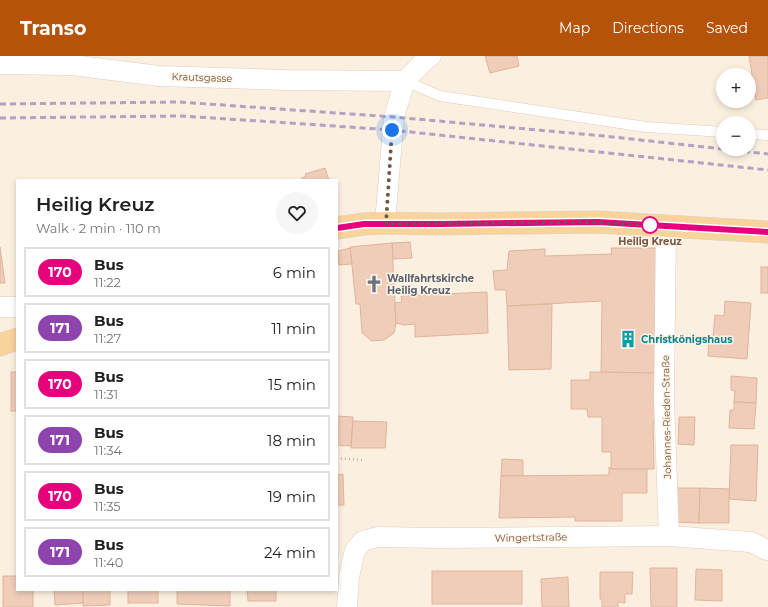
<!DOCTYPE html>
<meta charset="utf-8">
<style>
:root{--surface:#fff;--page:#f6f6f6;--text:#222;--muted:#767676;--line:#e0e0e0;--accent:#b45309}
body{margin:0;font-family:Montserrat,sans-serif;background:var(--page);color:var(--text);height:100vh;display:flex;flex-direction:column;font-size:15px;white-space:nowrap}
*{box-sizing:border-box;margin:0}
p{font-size:13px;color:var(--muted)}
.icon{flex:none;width:22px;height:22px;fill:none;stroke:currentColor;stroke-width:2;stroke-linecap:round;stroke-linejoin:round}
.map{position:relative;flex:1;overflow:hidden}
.drawer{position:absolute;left:16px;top:123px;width:322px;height:412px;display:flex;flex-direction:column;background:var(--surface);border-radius:0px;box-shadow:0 2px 6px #0003}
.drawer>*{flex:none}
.badge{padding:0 8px;border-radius:13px;font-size:14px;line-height:26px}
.tools{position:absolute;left:716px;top:12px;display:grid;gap:8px}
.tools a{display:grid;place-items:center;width:40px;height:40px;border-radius:50%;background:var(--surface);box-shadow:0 2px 6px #0003;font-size:20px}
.you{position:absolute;width:20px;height:20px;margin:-10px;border:3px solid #fff;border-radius:50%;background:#1a73e8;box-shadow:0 0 0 6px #1a73e833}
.map>.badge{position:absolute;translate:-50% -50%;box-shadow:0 0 0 2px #fff}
.round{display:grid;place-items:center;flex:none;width:42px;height:42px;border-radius:21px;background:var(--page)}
.headline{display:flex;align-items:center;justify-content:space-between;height:68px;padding:0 20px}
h1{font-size:19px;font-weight:600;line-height:30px}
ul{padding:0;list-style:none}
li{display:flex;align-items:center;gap:12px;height:50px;margin:0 8px 6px;padding:0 12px;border:2px solid var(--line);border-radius:0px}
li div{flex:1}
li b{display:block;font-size:15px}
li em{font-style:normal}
li .badge{min-width:44px;font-weight:700;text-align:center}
header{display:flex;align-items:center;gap:24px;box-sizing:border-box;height:56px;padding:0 20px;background:var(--accent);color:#fff}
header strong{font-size:19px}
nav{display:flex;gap:22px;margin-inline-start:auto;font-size:14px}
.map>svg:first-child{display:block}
</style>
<header>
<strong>Transo</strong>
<nav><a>Map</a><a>Directions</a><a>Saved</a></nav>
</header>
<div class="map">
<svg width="768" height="551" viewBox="0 0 768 551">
<rect width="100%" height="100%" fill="#fbf0e0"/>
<g fill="#efcdb9" stroke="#e1b49a">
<polygon points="485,0 517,0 519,10 490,17"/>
<polygon points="749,0 768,0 768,42 756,44"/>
<polygon points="325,112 329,124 301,124 302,122 306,120 305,118"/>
<polygon points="410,186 412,202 393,203 392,187"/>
<polygon points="392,187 396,267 394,277 384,284 372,285 362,277 360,248 356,248 350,191"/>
<polygon points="0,191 5,227 0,227"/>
<polygon points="350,192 352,208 339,209 338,195"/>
<polygon points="611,192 657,192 654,317 601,316 602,245 507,250 506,234 495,234 493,215 507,214 509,195 545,193 545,200 612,198"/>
<rect x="761" y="211" width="7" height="26"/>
<polygon points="487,236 488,277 415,281 415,268 404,269 396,267 395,247 402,246 401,240"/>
<polygon points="725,245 751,247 747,303 708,300 709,281 713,281 715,259 724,260"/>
<polygon points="552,248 551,313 509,314 507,250"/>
<rect x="11" y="316" width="6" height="39"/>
<polygon points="590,316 659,317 659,366 653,366 654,413 611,413 611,396 602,396 602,361 588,361 587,353 571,353 571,324 590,324"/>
<polygon points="731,320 757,322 756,347 734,346 735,335 731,334"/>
<polygon points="734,346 756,347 754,373 729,372 730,354 734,354"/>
<polygon points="337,360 353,361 351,390 337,389"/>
<polygon points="679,361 695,361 694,389 678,388"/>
<polygon points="353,365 387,366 385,392 351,392"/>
<polygon points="731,389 758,389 756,445 729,443"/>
<polygon points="502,403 523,404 523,420 501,420"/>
<polygon points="609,411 611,413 647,413 647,437 622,437 622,465 575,465 575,461 499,462 501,420 609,419"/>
<polygon points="343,418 344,449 337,449 337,419"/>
<polygon points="677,432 700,432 699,467 675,466"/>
<polygon points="700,432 729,433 729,467 699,467"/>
<polygon points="650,512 677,512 677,551 651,551"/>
<polygon points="696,513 722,514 722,545 695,544"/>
<rect x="432" y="515" width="90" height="33"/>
<polygon points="600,516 633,516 632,538 625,538 625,547 618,546 618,551 602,551 602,544 600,543"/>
<polygon points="3,520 17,520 17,534 33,534 33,551 3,551"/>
<polygon points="568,521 569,551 542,551 541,523"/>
<polygon points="54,534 83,534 83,547 55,549"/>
<polygon points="83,534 110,534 110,549 83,550"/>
<rect x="128" y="534" width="30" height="13"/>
<polygon points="177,534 230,534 230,550 177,548"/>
<polygon points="247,534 276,534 276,545 248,545"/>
</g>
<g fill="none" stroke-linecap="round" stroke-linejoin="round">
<g stroke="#deccbd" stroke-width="11">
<g id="service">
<polyline points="405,25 440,40 646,71 723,76"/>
<polyline points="749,78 768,79"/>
</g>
</g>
<g stroke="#deccbd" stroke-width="21">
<g id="minor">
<polyline points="0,8 72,9 159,20 284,24 405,25"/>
<polyline points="385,167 394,61 405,25 426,3 431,0"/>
<polyline points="666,170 664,344 669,480"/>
<polyline points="0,251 17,251"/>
<polyline points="347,551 349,521 355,494 363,485 377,481 440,482 669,480 751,486 767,494"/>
</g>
</g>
<g stroke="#dad3d0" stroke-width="23">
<g id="primary">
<polyline points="337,172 364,168 385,167 438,168 598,166 768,176"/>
<polyline points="0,289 17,283"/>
</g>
</g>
<polyline stroke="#d3b19d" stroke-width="2.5" stroke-dasharray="1 3" stroke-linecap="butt" points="337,402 362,404"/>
<use href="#service" stroke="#fff" stroke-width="10"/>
<use href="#minor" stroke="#fff" stroke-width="20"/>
<use href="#primary" stroke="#f8d39b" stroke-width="22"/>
<g stroke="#b2a1c3" stroke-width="3" stroke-dasharray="6 4" stroke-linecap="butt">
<polyline points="0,48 179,46 394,61 604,80 723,93"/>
<polyline points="0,62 181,60 305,68 392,74 768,114"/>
<polyline points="724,93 768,98"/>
</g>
</g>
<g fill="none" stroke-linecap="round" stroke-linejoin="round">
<g stroke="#fff" stroke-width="9">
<polyline id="line" points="337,172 364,168 438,168 598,166 768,176"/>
</g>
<use href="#line" stroke="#e6007e" stroke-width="6"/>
<path stroke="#705649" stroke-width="4" stroke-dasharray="0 7.2" d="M 392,74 L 386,168 C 475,168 564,164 653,169 L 650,169"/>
</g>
<defs>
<g id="church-bare" transform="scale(1.38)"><path d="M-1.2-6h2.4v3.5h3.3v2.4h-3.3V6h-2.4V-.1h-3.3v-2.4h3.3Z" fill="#6b7280" stroke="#fef4e6" stroke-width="2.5" paint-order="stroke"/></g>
<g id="building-bare" transform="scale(1.38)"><path d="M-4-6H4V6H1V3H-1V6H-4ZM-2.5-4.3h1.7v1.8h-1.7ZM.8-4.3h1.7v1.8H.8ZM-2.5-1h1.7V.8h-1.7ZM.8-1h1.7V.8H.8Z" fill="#0f9aa8" stroke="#fef4e6" stroke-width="2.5" paint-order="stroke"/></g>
</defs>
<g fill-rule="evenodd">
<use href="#church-bare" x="374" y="228"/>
<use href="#building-bare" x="628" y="283"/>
</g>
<circle fill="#fff" stroke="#e6007e" stroke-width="2" cx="650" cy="169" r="8"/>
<g text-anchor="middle" stroke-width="3" stroke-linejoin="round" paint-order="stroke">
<g font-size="10" fill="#705649" stroke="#fef4e6">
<text transform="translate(202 21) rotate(2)" y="4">Krautsgasse</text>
<text transform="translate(666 361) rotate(-91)" y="4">Johannes-Rieden-Straße</text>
<text transform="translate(531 481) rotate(-1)" y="4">Wingertstraße</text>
</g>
<g font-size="10" font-weight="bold" fill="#705649" stroke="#fef4e6">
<text x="650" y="189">Heilig Kreuz</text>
</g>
<g font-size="10" font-weight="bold" fill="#5b616d" stroke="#fef4e6" text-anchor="start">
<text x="387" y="226">Wallfahrtskirche<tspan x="387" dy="12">Heilig Kreuz</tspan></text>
</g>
<g font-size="10" font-weight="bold" fill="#0d838f" stroke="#fef4e6" text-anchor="start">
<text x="641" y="287">Christkönigshaus</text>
</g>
</g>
</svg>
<div class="tools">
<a>+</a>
<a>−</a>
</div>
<div class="you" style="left:392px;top:74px"></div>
<section class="drawer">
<div class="headline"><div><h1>Heilig Kreuz</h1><p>Walk · 2 min · 110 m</p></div><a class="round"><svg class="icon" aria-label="heart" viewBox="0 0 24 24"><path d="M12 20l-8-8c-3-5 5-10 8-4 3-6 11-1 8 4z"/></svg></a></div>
<ul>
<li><span class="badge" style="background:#e6007e;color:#fff">170</span><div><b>Bus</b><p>11:22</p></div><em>6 min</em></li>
<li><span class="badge" style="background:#8e44ad;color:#fff">171</span><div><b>Bus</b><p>11:27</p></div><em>11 min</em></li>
<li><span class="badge" style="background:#e6007e;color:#fff">170</span><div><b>Bus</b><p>11:31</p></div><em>15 min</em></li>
<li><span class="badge" style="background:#8e44ad;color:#fff">171</span><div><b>Bus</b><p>11:34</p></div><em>18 min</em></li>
<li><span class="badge" style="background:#e6007e;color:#fff">170</span><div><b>Bus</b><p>11:35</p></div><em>19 min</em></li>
<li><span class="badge" style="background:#8e44ad;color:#fff">171</span><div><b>Bus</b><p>11:40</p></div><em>24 min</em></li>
</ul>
</section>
</div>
